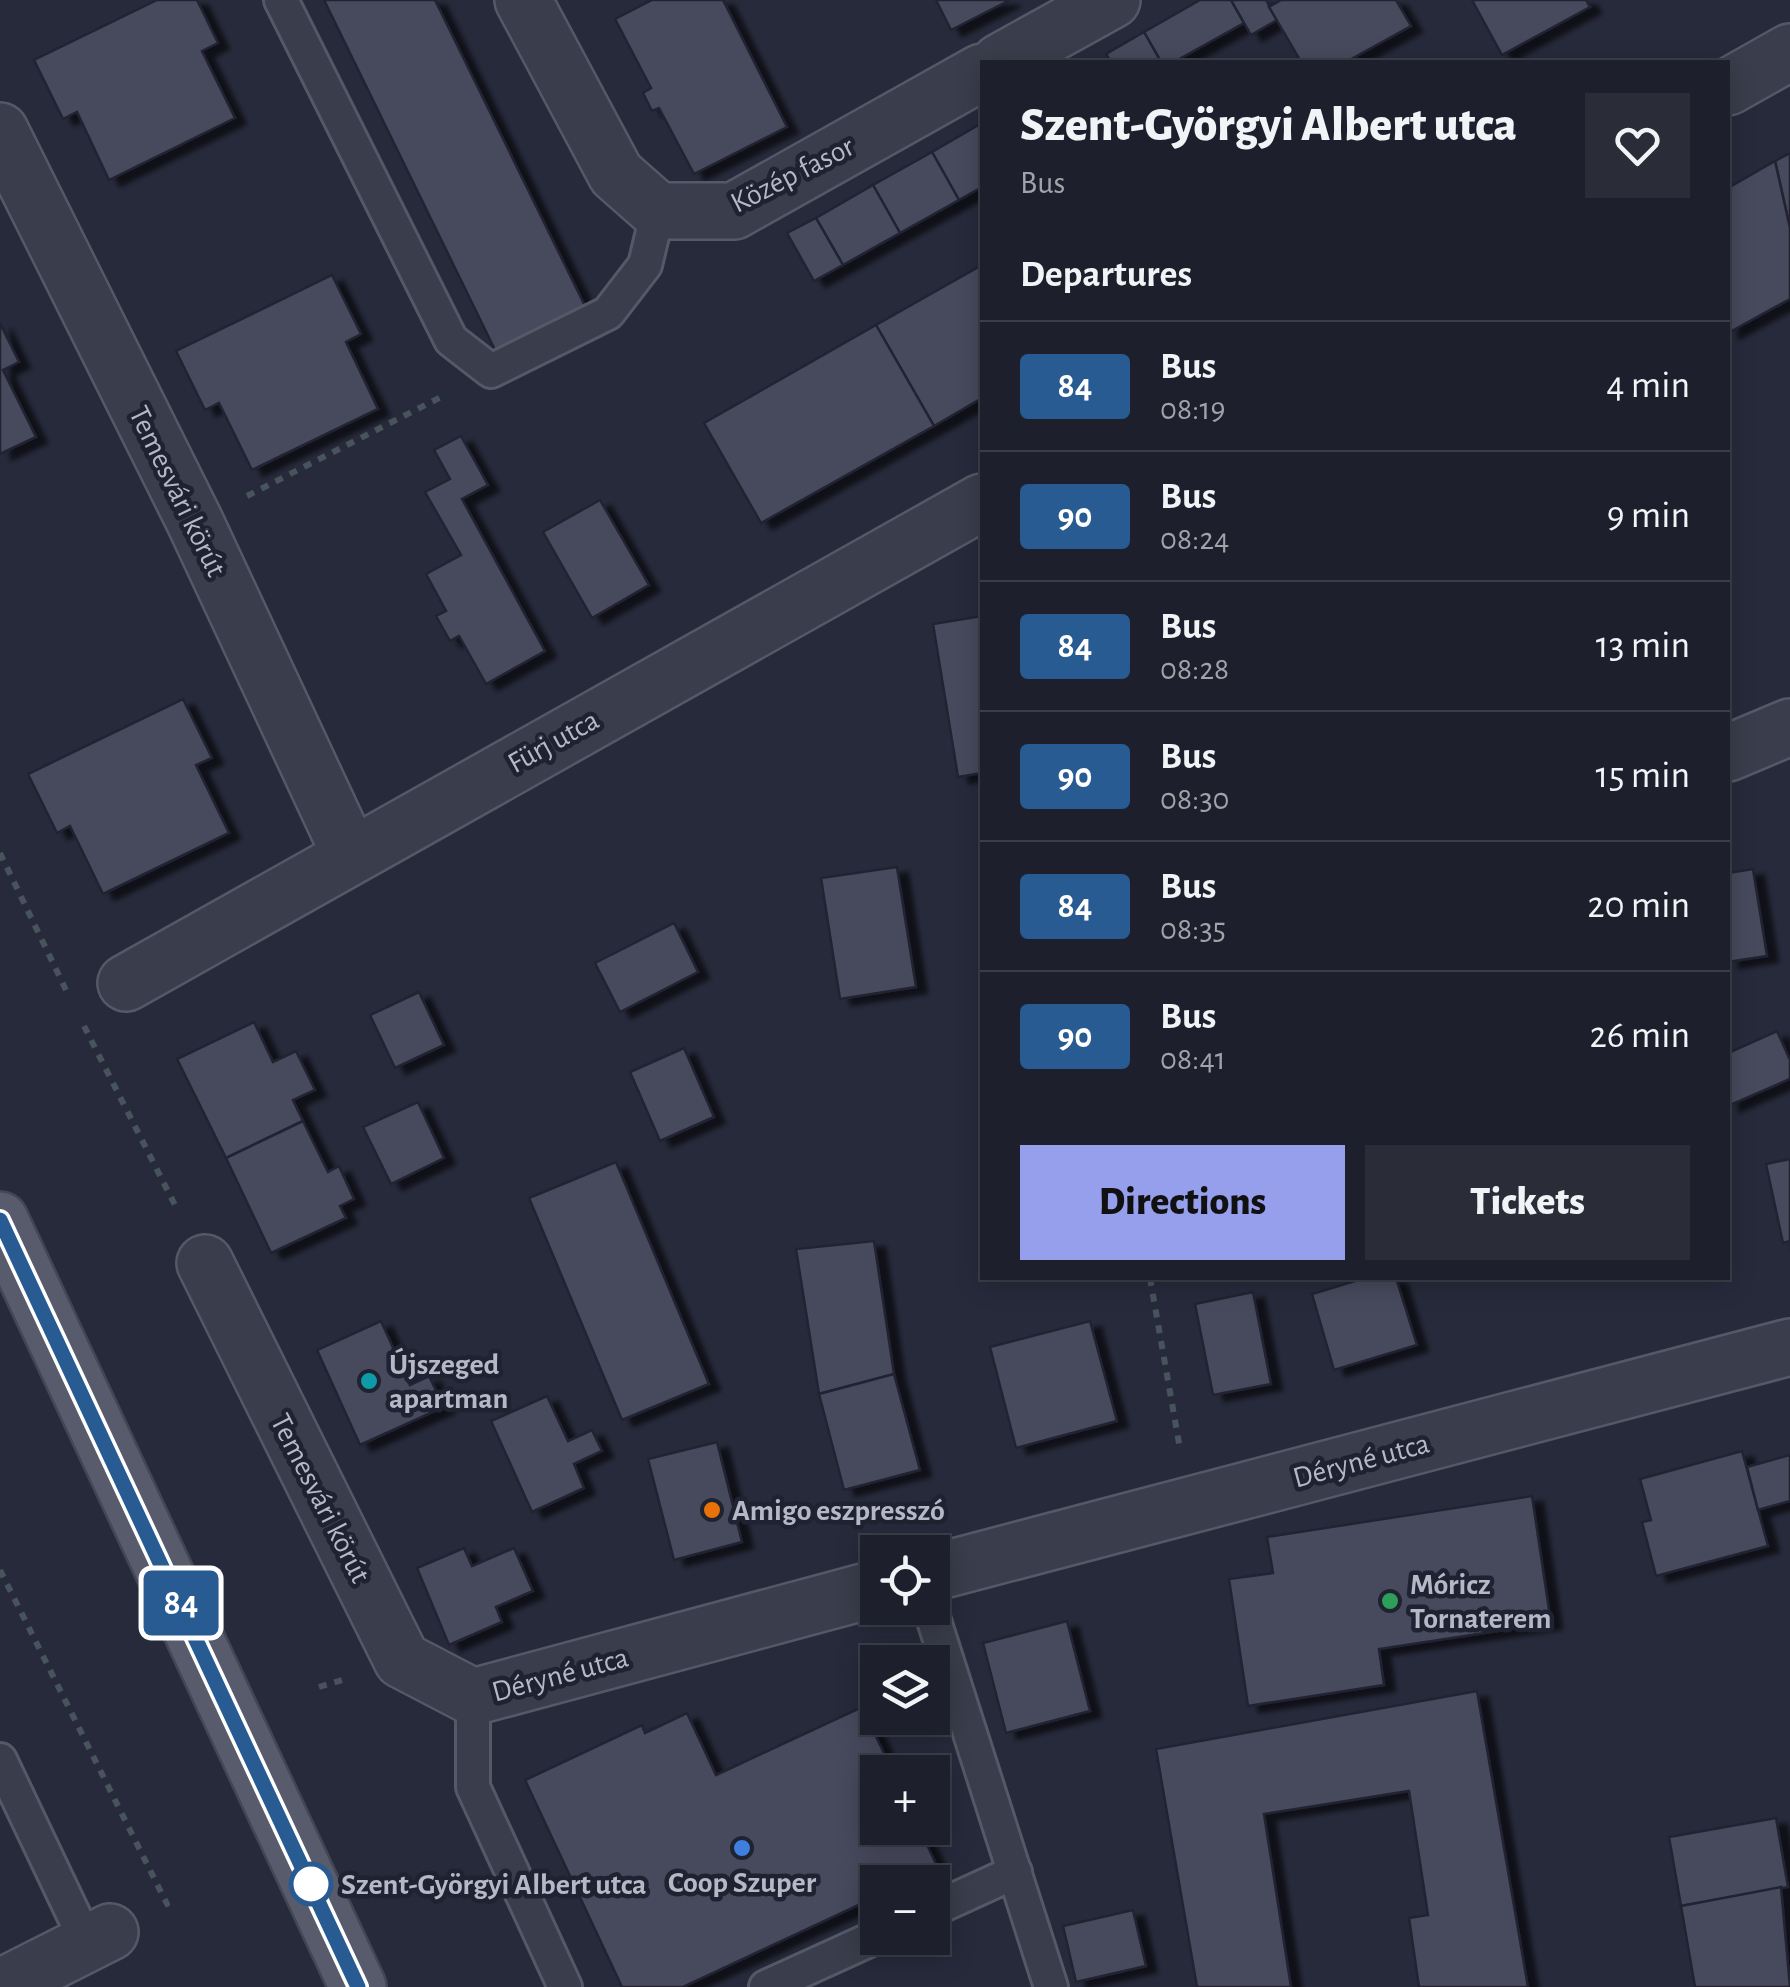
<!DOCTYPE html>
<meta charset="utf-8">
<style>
:root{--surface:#1d202c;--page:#2a2d38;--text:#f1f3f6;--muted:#a0a3a9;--line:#3b3e48;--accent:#969fec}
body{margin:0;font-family:"Alegreya Sans",sans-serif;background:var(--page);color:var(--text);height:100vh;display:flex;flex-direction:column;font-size:38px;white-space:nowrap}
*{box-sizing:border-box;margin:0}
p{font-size:32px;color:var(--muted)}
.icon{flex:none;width:55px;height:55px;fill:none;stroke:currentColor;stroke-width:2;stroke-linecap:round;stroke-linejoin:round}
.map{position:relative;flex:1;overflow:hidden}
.panel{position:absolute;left:980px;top:60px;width:750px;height:1220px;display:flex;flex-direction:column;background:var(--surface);border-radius:0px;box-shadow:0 5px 25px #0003,0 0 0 2px var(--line)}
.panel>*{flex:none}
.badge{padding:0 20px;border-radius:8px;font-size:35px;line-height:65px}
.controls{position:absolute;left:860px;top:1535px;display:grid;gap:20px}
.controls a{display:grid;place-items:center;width:90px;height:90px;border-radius:0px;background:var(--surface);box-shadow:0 5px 25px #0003,0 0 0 2px var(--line);font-size:50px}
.map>.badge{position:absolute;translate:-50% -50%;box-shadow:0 0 0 5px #fff}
h2{padding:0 40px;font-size:38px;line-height:90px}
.round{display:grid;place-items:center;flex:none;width:105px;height:105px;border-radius:0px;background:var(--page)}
.headline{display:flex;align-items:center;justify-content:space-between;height:170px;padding:0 40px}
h1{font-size:48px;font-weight:800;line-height:75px}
.button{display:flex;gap:20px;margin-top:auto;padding:20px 40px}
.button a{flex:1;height:115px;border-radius:0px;background:var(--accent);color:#111;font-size:40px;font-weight:800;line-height:115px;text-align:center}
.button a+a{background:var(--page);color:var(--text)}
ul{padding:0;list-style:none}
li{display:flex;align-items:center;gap:30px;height:130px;padding:0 40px;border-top:2px solid var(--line)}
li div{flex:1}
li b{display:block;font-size:38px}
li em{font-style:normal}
li .badge{min-width:110px;font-weight:700;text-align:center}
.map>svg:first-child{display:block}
</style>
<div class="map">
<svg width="1790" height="1987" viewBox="0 0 1790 1987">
<defs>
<filter id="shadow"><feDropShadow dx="11" dy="6" stdDeviation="2.5" flood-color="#0009"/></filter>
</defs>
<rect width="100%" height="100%" fill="#272a3b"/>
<g fill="#46495d" stroke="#212432" stroke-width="2.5" filter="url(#shadow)">
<polygon points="157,0 197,0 218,43 202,51 235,118 109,180 77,112 63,119 34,60"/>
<polygon points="324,0 435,0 587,310 497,354"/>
<polygon points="652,0 723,0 787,127 694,174 659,108 652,111 643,93 651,88 615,19"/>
<polygon points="936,0 1010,0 951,30"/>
<polygon points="1200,0 1231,0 1244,23 1174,62 1161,62 1144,32"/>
<polygon points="1231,0 1266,0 1277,20 1251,35"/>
<polygon points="1281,0 1396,0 1411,26 1346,62 1301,62 1269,7"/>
<polygon points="1472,0 1586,0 1590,7 1502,55"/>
<polygon points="1144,32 1161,62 1111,62 1106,54"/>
<polygon points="982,123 982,187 959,200 932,152"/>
<polygon points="932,152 959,200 900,233 873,185"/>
<polygon points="1790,153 1790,228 1775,161"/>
<polygon points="1775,161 1790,228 1790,299 1728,333 1728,188"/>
<polygon points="873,185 900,233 843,265 816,218"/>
<polygon points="816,218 843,265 814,281 787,233"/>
<polygon points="982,265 982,398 934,426 876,325"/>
<polygon points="332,275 361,334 346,342 378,409 252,470 219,403 205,410 176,351"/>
<polygon points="0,323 19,362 3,370 36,437 0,454"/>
<polygon points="876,325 934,426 761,523 704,423"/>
<polygon points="461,436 488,485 462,499 545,651 486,684 459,636 450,641 436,616 446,611 426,574 461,555 425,492 450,479 434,450"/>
<polygon points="600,500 649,585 592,618 543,532"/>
<polygon points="982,616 982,773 958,777 933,624"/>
<polygon points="183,699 212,758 196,765 229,833 103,894 70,826 57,833 28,774"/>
<polygon points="897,867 916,987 840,999 821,878"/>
<polygon points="1753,869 1767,956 1728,962 1728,873"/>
<polygon points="674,923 698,972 620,1012 595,963"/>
<polygon points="419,992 444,1045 395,1068 370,1015"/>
<polygon points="254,1022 273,1062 296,1051 315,1090 293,1100 303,1121 226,1158 177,1059"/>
<polygon points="1777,1031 1790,1060 1790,1079 1728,1106 1728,1053"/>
<polygon points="684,1048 714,1117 660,1141 630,1072"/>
<polygon points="418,1102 444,1158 391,1184 363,1127"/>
<polygon points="303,1121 328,1172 339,1166 354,1199 340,1206 346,1218 271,1253 226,1158"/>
<polygon points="1790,1159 1790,1241 1783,1243 1766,1164"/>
<polygon points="616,1162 709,1384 622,1420 529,1198"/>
<polygon points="874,1241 894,1374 819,1394 796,1249"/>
<polygon points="1365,1278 1396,1278 1417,1345 1334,1370 1312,1294"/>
<polygon points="1253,1292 1271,1384 1213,1395 1195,1304"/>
<polygon points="381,1321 410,1385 429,1376 444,1407 360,1445 317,1350"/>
<polygon points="1090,1321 1117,1421 1016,1448 990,1347"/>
<polygon points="894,1374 920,1470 844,1490 819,1394"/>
<polygon points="547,1396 568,1441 592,1430 602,1451 574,1464 584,1488 532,1512 491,1421"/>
<polygon points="717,1442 742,1542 674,1560 648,1459"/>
<polygon points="1742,1451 1768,1546 1656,1576 1642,1522 1651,1520 1640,1479"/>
<polygon points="1790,1455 1790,1501 1758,1510 1747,1467"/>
<polygon points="1532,1496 1551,1623 1379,1649 1384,1685 1248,1706 1229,1579 1273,1573 1267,1537"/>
<polygon points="464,1548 472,1566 514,1548 533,1591 496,1607 502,1622 449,1645 417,1568"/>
<polygon points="1067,1621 1090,1711 1006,1733 983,1643"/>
<polygon points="1477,1691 1528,1987 1419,1987 1409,1918 1428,1915 1409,1791 1264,1814 1291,1987 1197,1987 1156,1749"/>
<polygon points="862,1707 893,1772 878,1772 878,1828 919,1828 938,1868 906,1882 878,1882 878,1896 683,1987 622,1987 525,1780 642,1725 645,1733 687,1713 716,1775"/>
<polygon points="1776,1818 1788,1887 1681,1906 1669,1837"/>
<polygon points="1781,1887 1790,1987 1695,1987 1681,1906"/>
<polygon points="1133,1910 1146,1966 1076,1982 1063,1926"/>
</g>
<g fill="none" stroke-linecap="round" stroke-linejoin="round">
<g stroke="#555866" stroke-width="38">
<g id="service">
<polyline points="281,0 451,340 491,371 608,313 645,265 658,211"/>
<polyline points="930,1608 1051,1987"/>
<polyline points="473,1697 473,1787 565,1987"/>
<polyline points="0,1760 87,1943"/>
<polyline points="932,1910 1015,1872"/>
<polyline points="766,1987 878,1936"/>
</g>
</g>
<g stroke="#555866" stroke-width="60">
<g id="minor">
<polyline points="523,0 616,174 658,211 734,211 982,72"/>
<polyline points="1000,62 1112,0"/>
<polyline points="1728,87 1790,52"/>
<polyline points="0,131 195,522 350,854"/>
<polyline points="1728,753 1790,727"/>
<polyline points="126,983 982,502"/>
<polyline points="205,1263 402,1660 473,1697 878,1588"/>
<polyline points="932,1573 1790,1347"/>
<polyline points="1,1987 110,1932"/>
</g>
</g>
<g stroke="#434654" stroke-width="60">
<polyline id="primary" points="0,1220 358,1987"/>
</g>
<g stroke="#48545b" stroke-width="6" stroke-dasharray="8 8" stroke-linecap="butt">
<polyline points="247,496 445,395"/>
<polyline points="0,853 66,990"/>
<polyline points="84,1026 178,1211"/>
<polyline points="1150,1278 1180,1449"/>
<polyline points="0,1570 167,1904 160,1907"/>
<polyline points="319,1687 349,1678"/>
</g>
<use href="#service" stroke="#3a3d4b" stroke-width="32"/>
<use href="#minor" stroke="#3a3d4b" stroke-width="55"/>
<use href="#primary" stroke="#585b6b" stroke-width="55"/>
</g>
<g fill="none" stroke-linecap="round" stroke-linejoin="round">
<g stroke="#fff" stroke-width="22">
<polyline id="line" points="0,1220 358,1987"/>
</g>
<use href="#line" stroke="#275b91" stroke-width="15"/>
</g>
<circle fill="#0f9aa8" stroke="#1f2230" stroke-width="4" cx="369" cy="1381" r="10"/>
<circle fill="#e8710a" stroke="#1f2230" stroke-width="4" cx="712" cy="1510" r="10"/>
<circle fill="#2e9e5b" stroke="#1f2230" stroke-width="4" cx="1390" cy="1601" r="10"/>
<circle fill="#3f7fe0" stroke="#1f2230" stroke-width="4" cx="742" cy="1848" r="10"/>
<circle fill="#fff" stroke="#275b91" stroke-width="5" cx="311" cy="1884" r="20"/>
<g text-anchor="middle" stroke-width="9" stroke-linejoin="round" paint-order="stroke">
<g font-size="30" fill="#b6b8c7" stroke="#1f2230">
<text transform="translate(792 174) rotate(-27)" y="10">Közép fasor</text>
<text transform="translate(178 491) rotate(64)" y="10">Temesvári körút</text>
<text transform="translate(553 741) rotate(-29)" y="10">Fürj utca</text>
<text transform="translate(1361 1460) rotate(-15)" y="10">Déryné utca</text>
<text transform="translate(321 1498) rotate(63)" y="10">Temesvári körút</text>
<text transform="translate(560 1674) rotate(-15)" y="10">Déryné utca</text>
</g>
<g font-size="30" font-weight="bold" fill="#b6b8c7" stroke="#1f2230" text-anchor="start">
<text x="389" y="1374">Újszeged<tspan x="389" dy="34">apartman</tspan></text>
<text x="732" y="1520">Amigo eszpresszó</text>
<text x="1410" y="1594">Móricz<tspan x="1410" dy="34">Tornaterem</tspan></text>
<text x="742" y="1892" text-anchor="middle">Coop Szuper</text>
</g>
<g font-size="30" font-weight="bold" fill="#b6b8c7" stroke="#1f2230" text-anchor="start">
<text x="341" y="1894">Szent-Györgyi Albert utca</text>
</g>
</g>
</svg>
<div class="controls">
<a><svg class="icon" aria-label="locate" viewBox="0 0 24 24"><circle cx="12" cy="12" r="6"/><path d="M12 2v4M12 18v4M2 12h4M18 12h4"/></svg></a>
<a><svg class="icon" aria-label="layers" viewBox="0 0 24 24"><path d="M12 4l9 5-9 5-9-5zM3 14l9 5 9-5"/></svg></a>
<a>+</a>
<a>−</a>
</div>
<b class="badge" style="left:181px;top:1603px;background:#275b91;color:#fff">84</b>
<section class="panel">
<div class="headline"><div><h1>Szent-Györgyi Albert utca</h1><p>Bus</p></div><a class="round"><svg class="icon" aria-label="heart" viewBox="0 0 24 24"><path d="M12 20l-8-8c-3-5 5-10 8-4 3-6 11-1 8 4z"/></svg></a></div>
<h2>Departures</h2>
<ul>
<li><span class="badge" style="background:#275b91;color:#fff">84</span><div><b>Bus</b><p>08:19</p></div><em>4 min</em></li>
<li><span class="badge" style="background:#275b91;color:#fff">90</span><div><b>Bus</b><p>08:24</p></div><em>9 min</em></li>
<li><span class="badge" style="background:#275b91;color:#fff">84</span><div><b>Bus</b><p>08:28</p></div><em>13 min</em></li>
<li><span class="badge" style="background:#275b91;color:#fff">90</span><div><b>Bus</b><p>08:30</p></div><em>15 min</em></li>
<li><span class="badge" style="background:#275b91;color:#fff">84</span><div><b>Bus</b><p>08:35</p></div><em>20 min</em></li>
<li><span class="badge" style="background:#275b91;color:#fff">90</span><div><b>Bus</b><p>08:41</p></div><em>26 min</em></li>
</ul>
<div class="button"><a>Directions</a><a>Tickets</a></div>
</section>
</div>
